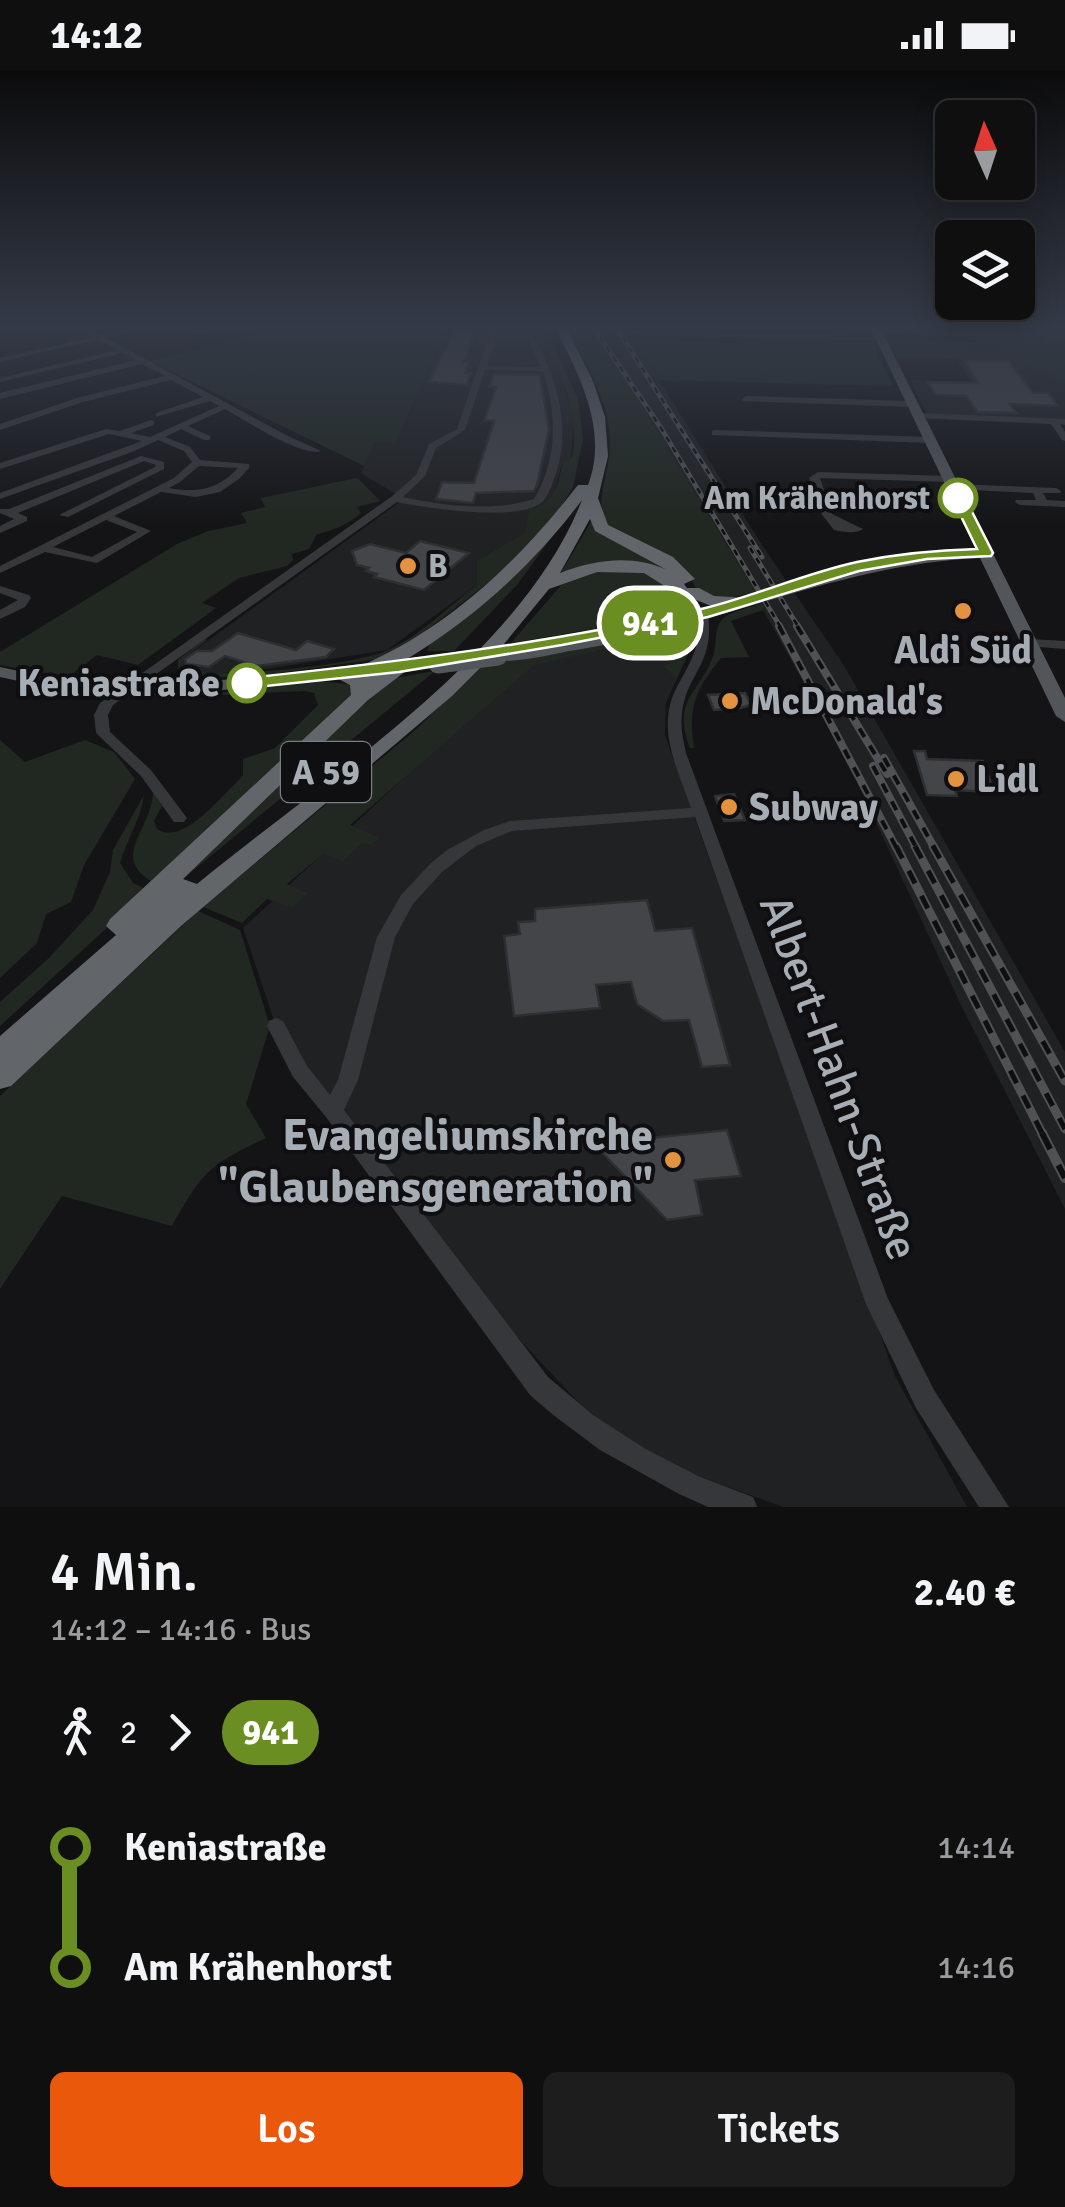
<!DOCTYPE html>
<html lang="de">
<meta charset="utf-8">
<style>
:root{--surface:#0f0f10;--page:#1d1d1e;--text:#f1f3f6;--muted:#9b9c9f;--line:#2f2f30;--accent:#ea580c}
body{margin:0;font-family:Signika,sans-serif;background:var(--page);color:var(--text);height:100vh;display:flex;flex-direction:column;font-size:38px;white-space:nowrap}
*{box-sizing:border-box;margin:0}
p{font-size:32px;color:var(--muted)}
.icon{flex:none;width:55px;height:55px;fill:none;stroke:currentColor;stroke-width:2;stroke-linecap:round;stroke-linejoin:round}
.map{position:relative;height:1437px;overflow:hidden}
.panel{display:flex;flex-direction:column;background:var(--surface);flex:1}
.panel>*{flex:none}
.badge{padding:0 20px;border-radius:32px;font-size:35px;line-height:65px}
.needle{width:65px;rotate:357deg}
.fabs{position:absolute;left:935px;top:30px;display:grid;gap:20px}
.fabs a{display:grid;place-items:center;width:100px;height:100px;border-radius:15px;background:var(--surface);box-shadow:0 5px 25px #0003,0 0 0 2px var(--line);font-size:50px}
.map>.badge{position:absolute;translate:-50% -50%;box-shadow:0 0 0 5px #fff}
.legs{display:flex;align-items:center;gap:15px;height:110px;padding:0 50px;font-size:32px}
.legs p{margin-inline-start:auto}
.overview{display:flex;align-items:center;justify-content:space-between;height:170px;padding:0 50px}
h1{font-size:55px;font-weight:600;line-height:75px}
.button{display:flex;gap:20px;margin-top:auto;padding:20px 50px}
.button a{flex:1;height:115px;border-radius:15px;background:var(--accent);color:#fff;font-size:40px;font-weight:600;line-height:115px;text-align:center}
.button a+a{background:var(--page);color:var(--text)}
ul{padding:0 50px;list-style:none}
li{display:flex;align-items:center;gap:35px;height:120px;font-size:38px}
li i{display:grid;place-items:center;width:15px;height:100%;margin:0 12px;background:currentColor}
li i::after{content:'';width:25px;height:25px;margin:-12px;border:8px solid;border-radius:50%;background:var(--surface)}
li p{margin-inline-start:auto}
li:first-child i{background:linear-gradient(#0000 50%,currentColor 0)}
li:last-child i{background:linear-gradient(currentColor 50%,#0000 0)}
.status{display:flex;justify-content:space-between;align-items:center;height:70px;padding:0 50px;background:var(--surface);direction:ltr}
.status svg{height:28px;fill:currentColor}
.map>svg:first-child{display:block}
</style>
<div class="status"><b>14:12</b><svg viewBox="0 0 49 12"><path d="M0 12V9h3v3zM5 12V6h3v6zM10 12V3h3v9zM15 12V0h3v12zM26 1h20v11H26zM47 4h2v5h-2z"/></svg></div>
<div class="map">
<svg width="1065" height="1437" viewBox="0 0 1065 1437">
<rect width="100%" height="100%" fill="#141416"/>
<g fill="#202123">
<polygon points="449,257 538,257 528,266 542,266 559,301 574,349 571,387 562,394 554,423 547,433 529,439 526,463 477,490 477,515 387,580 267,599 204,604 186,599 184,588 404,429 361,403 375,372 396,372"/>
<polygon points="589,257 623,257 659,310 762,475 843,594 1065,982 1065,1139 960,933 846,688 763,540 763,533 622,304"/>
<polygon points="957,289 1018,291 1065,313 1065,350 927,345 910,310 971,312"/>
<polygon points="656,564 690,580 666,633 665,665 895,1306 967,1437 783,1437 621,1378 425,1168 276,956 243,858 536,585"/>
</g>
<g fill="#212821">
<polygon points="283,257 449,257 396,372 375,372 364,396 149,291"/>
<path d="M 545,257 L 578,329 L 583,369 L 573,417 L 538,474 L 392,587 L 257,606 L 195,608 L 178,601 L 178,590 L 204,569 L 207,570 L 184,588 L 186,599 C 223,609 352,596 388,580 C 420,566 449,536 477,515 L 477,490 L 525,463 L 529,439 C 553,435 559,415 562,393 L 572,387 C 580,342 561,305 542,266 L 524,266 L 530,259 Z"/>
<path d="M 565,257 L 589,257 L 622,303 L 756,522 L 719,530 L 698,522 L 688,503 L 605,457 C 595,426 610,405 610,373 C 610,330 586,293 565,257 Z"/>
<polygon points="882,257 1065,257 1065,313 1018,291 897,287 889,271 977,272 964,266 885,264"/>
<polygon points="632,271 874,276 893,316 659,310"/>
<path d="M 357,408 L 380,431 L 357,437 L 361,443 C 347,455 335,460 317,464 L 309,479 L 292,484 L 293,490 L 287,496 L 239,508 L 202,533 L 216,538 L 138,595 L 97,585 L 68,607 L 0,595 L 0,582 L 177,474 L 208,461 L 247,453 L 241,443 L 265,437 L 261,428 Z"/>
<polygon points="592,450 652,485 685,516 637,495 561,503"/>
<polygon points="554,464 517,515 454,581 427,581 431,571"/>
<path d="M 623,497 C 649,504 668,508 679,533 L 650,549 L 511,573 L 570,505 Z"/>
<path d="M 763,533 L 763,540 L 731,551 L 749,587 L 721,588 C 695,620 688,637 694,678 L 690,678 C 671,626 702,623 714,583 C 717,572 714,554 725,547 C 735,540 752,537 763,533 Z"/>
<polygon points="656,565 673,567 687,576 687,587 676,609 664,596 669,593 671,581 660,574 641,571 534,595 350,755 379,768 371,775 362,773 343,791 323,784 287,814 307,823 293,838 267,829 242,853 203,837 413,662 484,594"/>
<polygon points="435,601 149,837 388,609"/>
<path d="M 318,611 L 357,615 L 359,619 L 156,814 C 107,788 152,761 153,722 L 162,736 L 154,751 L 157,759 C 183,776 219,728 238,711 L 243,705 L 243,689 L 275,678 L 318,635 L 314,623 L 304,621 L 194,626 Z"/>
<polygon points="0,670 25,692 85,670 114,682 135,709 84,795 71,832 46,844 37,873 0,908"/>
<path d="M 144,725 C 141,749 127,769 120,793 L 133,813 L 148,820 L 0,956 L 0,932 L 49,888 L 93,840 L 110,802 L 113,780 Z"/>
<path d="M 198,841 L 240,860 L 270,956 L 246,1034 L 266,1068 C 208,1096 204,1100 172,1156 L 62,1126 L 0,1219 L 0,1026 Z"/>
</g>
<g fill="#434549" stroke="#2e2f32" stroke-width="2.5">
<polygon points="454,260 476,261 464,292 469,292 465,303 471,303 467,315 429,312"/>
<polygon points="964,291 1009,291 1033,323 1048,323 1058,336 1010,334 1017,343 977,342 967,326 935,325 928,312 978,313"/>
<polygon points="494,304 540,305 549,360 537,415 534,421 476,423 473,433 436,429 442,412 474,413 494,351 484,351 496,317 489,317"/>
<polygon points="420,471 469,483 424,520 374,507 377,504 366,501 369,498 357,495 352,481 370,474 406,483"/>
<polygon points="238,563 296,580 307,571 334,579 326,587 257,596 225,586 209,597 186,594 185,589 197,581 212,581"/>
<polygon points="745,623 751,635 740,638 714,640 708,625"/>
<polygon points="914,681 925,681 927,689 983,691 992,716 986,715 988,722 955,720 957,726 927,725"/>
<polygon points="734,724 745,750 724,751 715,726"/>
<polygon points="647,830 655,861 692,858 730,995 702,997 689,950 663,951 637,934 631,912 596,915 600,938 514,946 504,866 520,864 518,852 535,851 535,839"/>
<polygon points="727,1060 741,1106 695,1110 702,1145 667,1150 594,1074"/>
</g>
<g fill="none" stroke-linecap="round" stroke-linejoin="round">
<g fill="#36373a" fill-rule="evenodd">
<path d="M 77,257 L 86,257 L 100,265 L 133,257 L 147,257 L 106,268 L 288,366 L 321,381 C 301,387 245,350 225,339 L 188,356 L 210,366 L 210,370 L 204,370 L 181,359 L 165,367 L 190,377 L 200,390 L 249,394 L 249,398 L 239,409 L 220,422 L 196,427 L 161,422 L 114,446 L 151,461 L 97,493 L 45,482 L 0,503 L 0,496 L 174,408 L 192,392 L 184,381 L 158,370 L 132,382 L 0,429 L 0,423 L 142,371 L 109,364 L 0,399 L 0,393 L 106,359 L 120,361 L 151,350 L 154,351 L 154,355 L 131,363 L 150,367 L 219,336 L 210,331 L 156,347 L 156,343 L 203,327 L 171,310 L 83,332 L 0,360 L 0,354 L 77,328 L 165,306 L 142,294 L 0,329 L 0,323 L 136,290 L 123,283 L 0,312 L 0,308 L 117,280 L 98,270 L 0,292 L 0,288 L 92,267 ZM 199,396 L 238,398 C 218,420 197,423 169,418 L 180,412 ZM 106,450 L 137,462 L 92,487 L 53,477 Z"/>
<polygon points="178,257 197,260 226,257 197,264"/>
<path d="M 492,257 L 500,257 L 497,265 L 534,266 C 557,309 572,358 555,406 C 552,414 548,428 541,433 C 517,452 426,438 397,432 L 113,635 L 108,645 L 110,662 L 151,700 L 187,748 L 184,752 L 174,752 L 141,706 L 96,663 L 94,645 L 100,633 L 391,427 L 416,405 L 429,374 L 457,359 ZM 496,269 L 528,270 L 541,297 L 487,296 ZM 485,300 L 543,301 C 557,344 558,389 534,429 C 493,442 445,436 403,427 L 425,406 L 436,378 L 465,360 Z"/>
<polygon points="632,261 880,266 884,268 880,270 629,265"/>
<polygon points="746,326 911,331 915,334 911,337 743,331 742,329"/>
<polygon points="917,343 1065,349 1065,355 1060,354 1065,362 1065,371 1062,370 1051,354 914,348 913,346"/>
<polygon points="715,360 929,367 934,370 929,373 712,365 712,361"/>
<polygon points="141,386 164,392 164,399 68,447 59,445 155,397 156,395 144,391 18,443 27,447 27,451 0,463 0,456 14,449 0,443 0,439 9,439"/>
<path d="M 818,402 L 949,406 L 954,409 L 949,412 L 820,408 L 832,444 L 863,459 C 857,464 843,462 834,460 L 820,442 L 809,408 Z"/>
<polygon points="953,414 1056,418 1061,421 1060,423 1043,423 1047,430 1065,431 1065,437 1020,435 1015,432 1016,430 1036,430 1033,423 949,419 948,417"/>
<polygon points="0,516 29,525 31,528 25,537 0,549 0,540 18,530 0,523"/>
<path d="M 702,540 L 708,544 C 715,595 687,602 682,643 C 680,657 683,669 686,683 L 888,1229 L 934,1320 L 1009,1437 L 979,1437 L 916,1338 L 866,1234 L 695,747 L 512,761 L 476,776 L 442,802 L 413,834 L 395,867 L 358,1010 L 344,1040 L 548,1307 L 593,1345 L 644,1378 L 698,1406 L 753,1427 L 757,1437 L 708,1437 L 679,1424 L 600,1380 L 552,1344 L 530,1325 L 326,1047 L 293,1007 L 267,956 L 269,951 L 276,948 L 283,951 L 307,996 L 330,1025 L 338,1010 L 377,867 L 401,825 L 430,794 L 447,780 L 484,760 L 510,751 L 691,738 C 679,703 659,665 672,628 C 679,610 691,595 696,577 L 676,564 L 652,563 L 646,559 C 662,550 683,558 698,568 L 696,544 Z"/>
<polygon points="1030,569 1065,571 1065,579 1026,576 1026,570"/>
</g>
<g fill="#525559" fill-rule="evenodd">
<path d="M 870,257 L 880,257 L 1065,628 L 1065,652 L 1056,646 L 980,488 C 840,494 713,558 576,580 C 550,584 517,594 492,590 L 492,582 L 654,554 L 869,492 L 976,479 Z"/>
<polygon points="444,584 450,585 453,589 450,593 247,618 118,628 92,627 0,607 0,597 92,617 118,618 247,608"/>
</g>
<path fill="#62666b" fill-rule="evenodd" d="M 555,257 L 566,257 L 593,311 L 605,347 L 608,386 L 598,428 L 608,455 L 673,487 L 695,509 L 684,514 L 687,518 L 699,518 L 714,526 L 749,528 L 749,536 L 711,536 L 694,529 L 701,545 L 692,550 L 686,549 L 671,520 L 644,503 L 597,502 L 549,519 L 504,574 L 452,626 L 181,856 L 11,1016 L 0,1019 L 0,966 L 116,865 L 106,856 L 110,849 L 351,625 L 350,615 L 329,604 L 332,600 L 339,598 L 357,604 L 358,597 C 448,559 519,491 578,415 L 588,415 C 609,360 579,305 555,257 ZM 582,430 C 521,586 324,709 197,814 L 183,809 L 368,630 L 406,601 L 409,597 L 402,592 C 473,550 533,495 582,430 ZM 590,449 L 595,461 L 667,500 C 631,484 595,490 560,503 Z"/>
<g stroke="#4f5155" stroke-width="5">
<g id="rail-far3">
<polyline points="593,257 661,358 781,558"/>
<polyline points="616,257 762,487"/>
<polyline points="750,478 799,558"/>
</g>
</g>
<g stroke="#4f5155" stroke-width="8">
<g id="rail-far2">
<polyline points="779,556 897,779"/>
<polyline points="797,556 887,704"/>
<polyline points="884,688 935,779"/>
<polyline points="873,696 917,779"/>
</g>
</g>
<g stroke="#4f5155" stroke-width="9">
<g id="rail-far1">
<polyline points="896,776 1043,1065"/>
<polyline points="915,776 1065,1059"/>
<polyline points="933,776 1065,1011"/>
</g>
</g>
<g stroke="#4f5155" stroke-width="10">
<polyline id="rail" points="1042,1063 1065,1108"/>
</g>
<use href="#rail-far3" stroke="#0f0f11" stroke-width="2.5" stroke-dasharray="6" stroke-linecap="butt"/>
<use href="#rail-far2" stroke="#0f0f11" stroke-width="4" stroke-dasharray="10" stroke-linecap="butt"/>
<use href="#rail-far1" stroke="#0f0f11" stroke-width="5" stroke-dasharray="14" stroke-linecap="butt"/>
<use href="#rail" stroke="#0f0f11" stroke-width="6" stroke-dasharray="18" stroke-linecap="butt"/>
<polyline stroke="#525559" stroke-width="19" points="438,594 498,586"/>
</g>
<linearGradient id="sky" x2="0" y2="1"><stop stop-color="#0b0b0c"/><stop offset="0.56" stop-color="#343a47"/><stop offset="1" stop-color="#343a47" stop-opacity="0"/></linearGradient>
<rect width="1065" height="458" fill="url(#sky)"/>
<path fill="#6b8e23" stroke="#fff" stroke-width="2.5" d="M 958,424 L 965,428 L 993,483 L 991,486 L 927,489 L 859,501 L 708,547 L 562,575 L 399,602 L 247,618 L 239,613 L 247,608 C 398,592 549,573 697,540 C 751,528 802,504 857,492 C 896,484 936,480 977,479 L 952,428 Z"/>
<g fill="#fff" stroke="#6b8e23" stroke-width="5">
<circle cx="958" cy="428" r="18"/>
<circle cx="247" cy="613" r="18"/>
</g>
<g fill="#e3923f" stroke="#0f0f11" stroke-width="4">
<circle cx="408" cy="496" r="10"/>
<circle cx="963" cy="541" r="10"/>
<circle cx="730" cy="631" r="10"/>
<circle cx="956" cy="709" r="10"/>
<circle cx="729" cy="737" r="10"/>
<circle cx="673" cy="1090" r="10"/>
</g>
<g text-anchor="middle" stroke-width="8" stroke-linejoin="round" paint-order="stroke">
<g font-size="32" font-weight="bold" fill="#a7adb5" stroke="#0f0f11" text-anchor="end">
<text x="930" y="439">Am Krähenhorst</text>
</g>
<g font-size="32" font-weight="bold" fill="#a7adb5" stroke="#0f0f11" text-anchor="start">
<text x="428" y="507">B</text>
</g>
<rect fill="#0f0f11" stroke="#797e84" stroke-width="2.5" x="281" y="672" width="90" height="60" rx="8"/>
<g font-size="35" font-weight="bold" fill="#a7adb5">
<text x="326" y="714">A 59</text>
</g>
<g font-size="38" font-weight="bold" fill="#a7adb5" stroke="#0f0f11" text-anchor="start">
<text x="963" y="593" text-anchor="middle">Aldi Süd</text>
<text x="750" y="644">McDonald's</text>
<text x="976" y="722">Lidl</text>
<text x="749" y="750">Subway</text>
</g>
<g font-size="38" font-weight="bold" fill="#a7adb5" stroke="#0f0f11" text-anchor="end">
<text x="220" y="626">Keniastraße</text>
</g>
<g font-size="45" fill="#a7adb5" stroke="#0f0f11">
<text transform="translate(840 1007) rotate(70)" y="16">Albert-Hahn-Straße</text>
</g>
<g font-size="45" font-weight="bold" fill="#a7adb5" stroke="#0f0f11" text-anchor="end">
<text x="653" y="1080">Evangeliumskirche<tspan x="653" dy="52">"Glaubensgeneration"</tspan></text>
</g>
</g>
</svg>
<div class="fabs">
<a><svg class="needle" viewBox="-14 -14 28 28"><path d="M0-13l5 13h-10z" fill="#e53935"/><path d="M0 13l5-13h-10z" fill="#9b9c9f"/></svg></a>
<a><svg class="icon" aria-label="layers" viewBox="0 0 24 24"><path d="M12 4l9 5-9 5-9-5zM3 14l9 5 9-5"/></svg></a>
</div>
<b class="badge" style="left:650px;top:553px;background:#6b8e23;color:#fff">941</b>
</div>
<section class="panel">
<div class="overview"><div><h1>4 Min.</h1><p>14:12 – 14:16 · Bus</p></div><b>2.40 €</b></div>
<div class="legs"><svg class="icon" aria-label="walk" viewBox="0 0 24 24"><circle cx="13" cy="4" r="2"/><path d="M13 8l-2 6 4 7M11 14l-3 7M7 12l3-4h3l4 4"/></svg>2<svg class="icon" aria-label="forward" viewBox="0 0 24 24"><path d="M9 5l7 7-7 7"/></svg><b class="badge" style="background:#6b8e23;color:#fff">941</b></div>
<ul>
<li><i style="color:#6b8e23"></i><b>Keniastraße</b><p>14:14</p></li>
<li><i style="color:#6b8e23"></i><b>Am Krähenhorst</b><p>14:16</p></li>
</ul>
<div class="button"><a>Los</a><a>Tickets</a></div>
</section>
